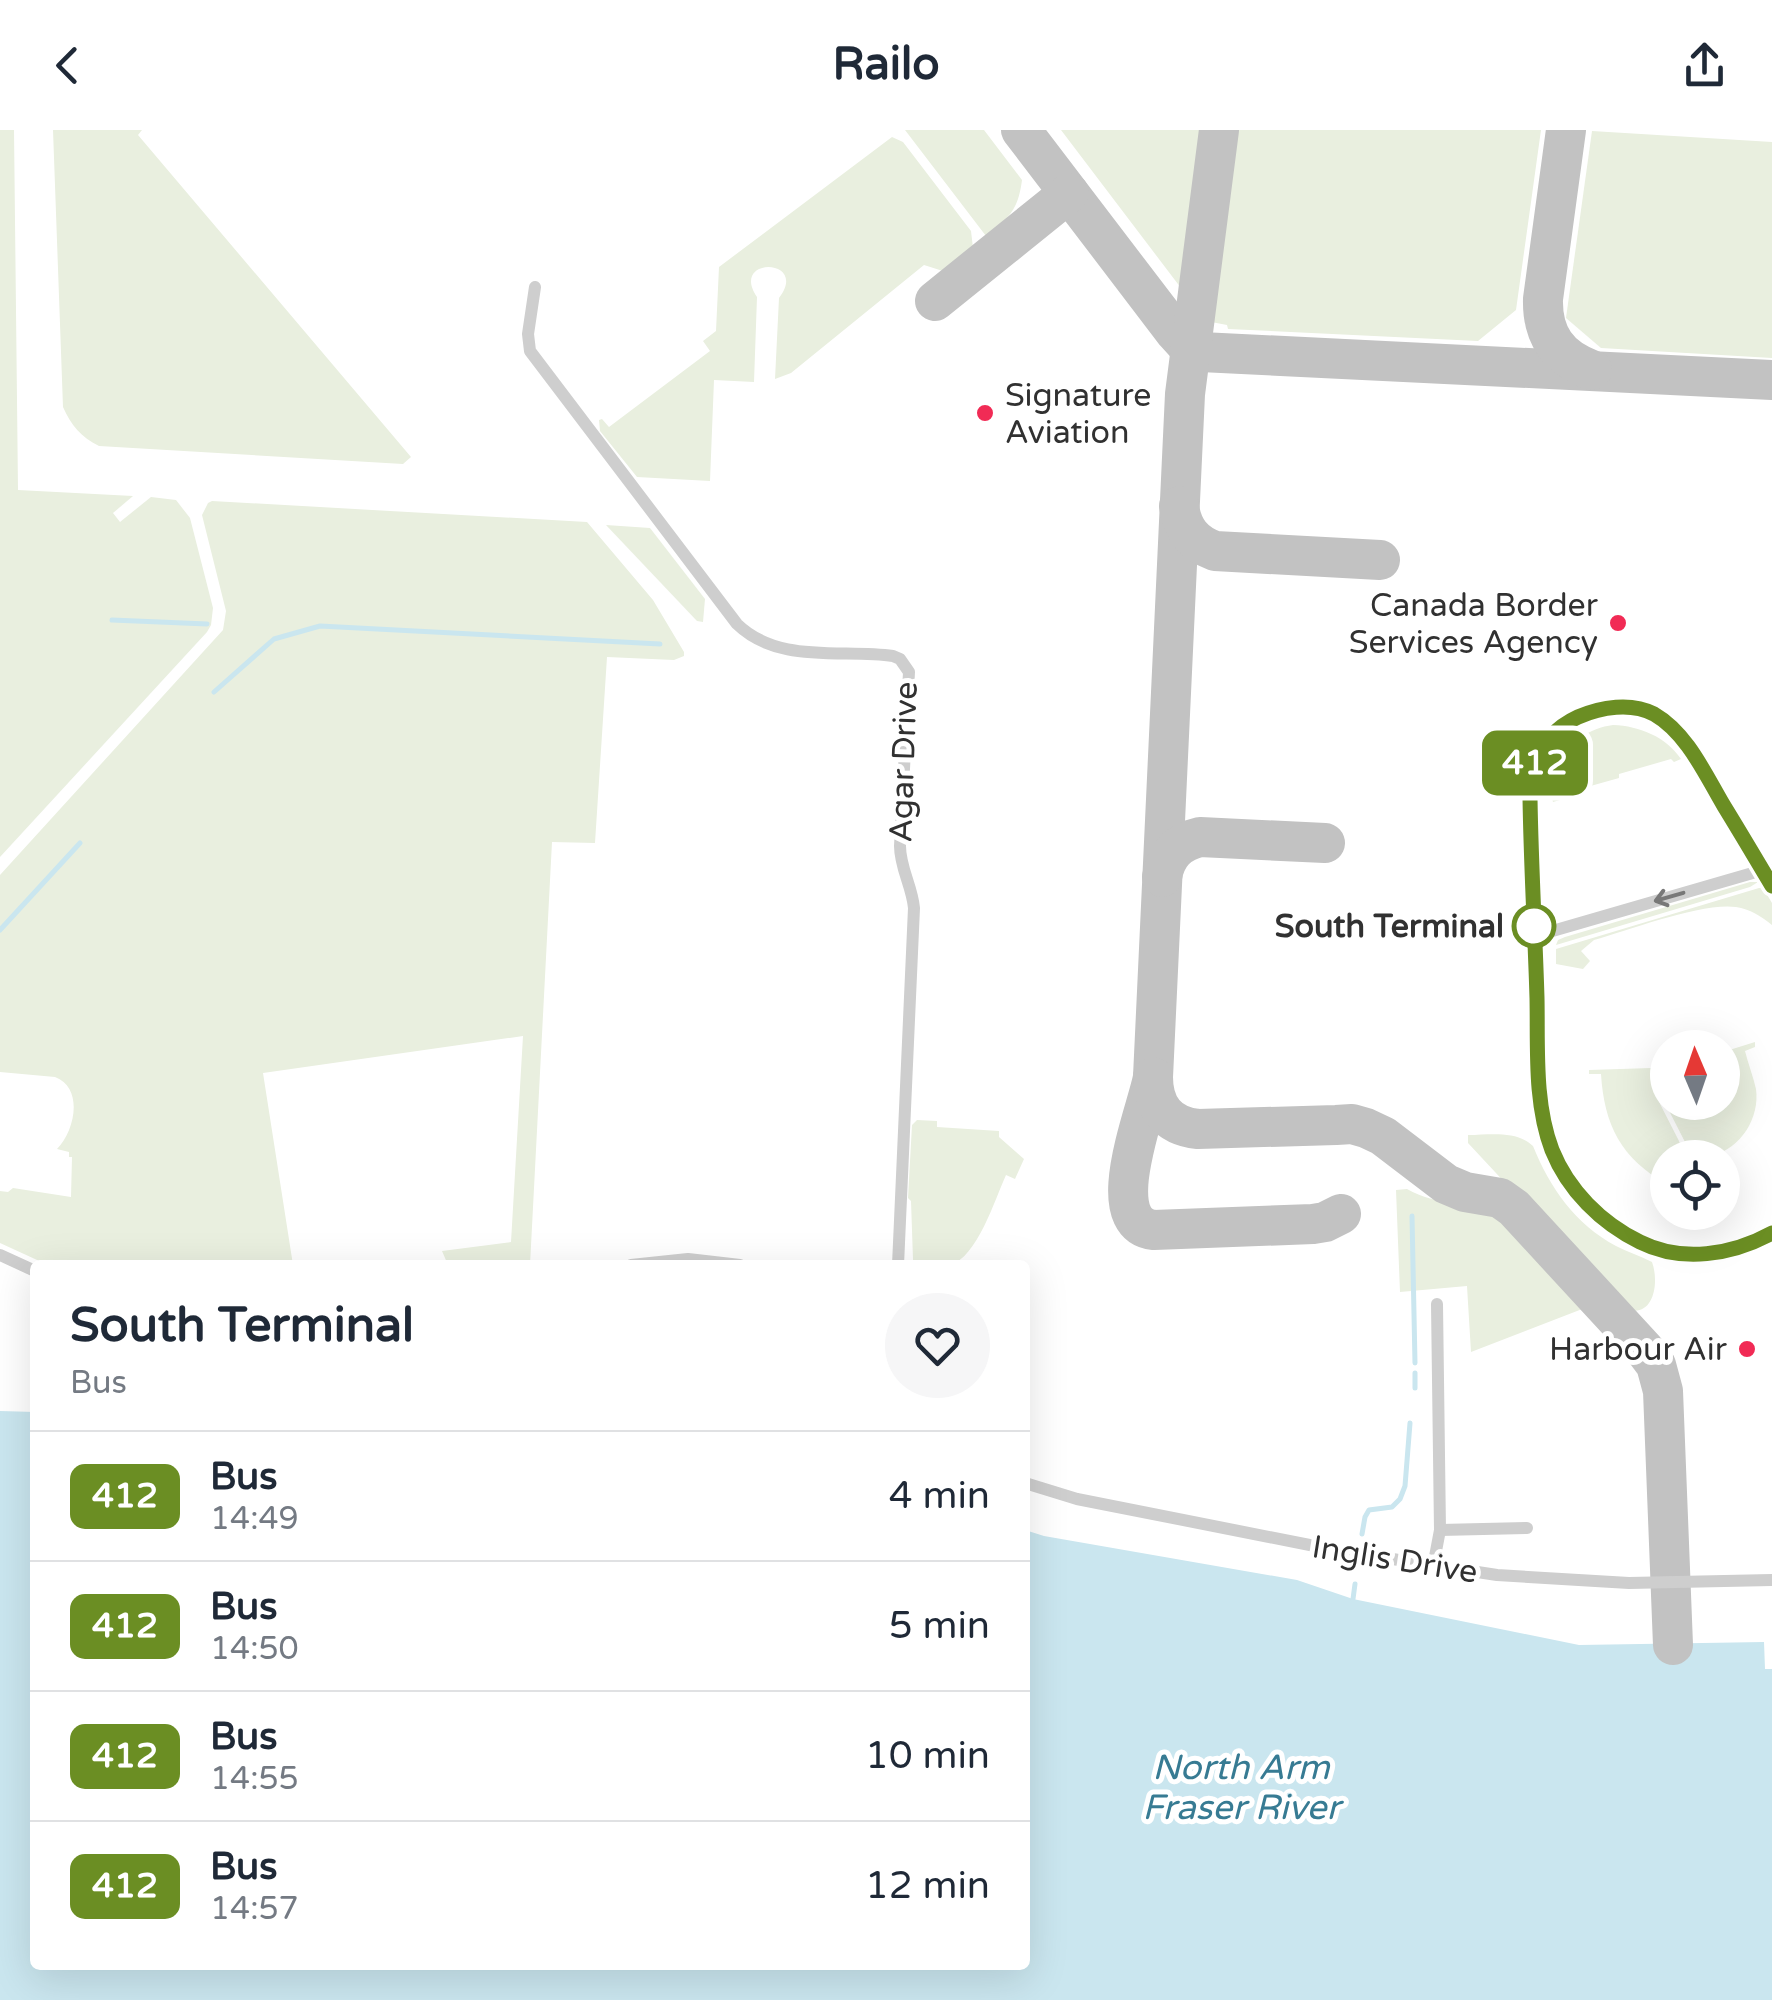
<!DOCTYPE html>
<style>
:root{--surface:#fff;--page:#f6f6f7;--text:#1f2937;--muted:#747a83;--line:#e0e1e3}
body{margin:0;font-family:"Varela Round",sans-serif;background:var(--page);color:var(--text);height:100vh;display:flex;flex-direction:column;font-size:38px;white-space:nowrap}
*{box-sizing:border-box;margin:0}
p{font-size:32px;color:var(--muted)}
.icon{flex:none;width:55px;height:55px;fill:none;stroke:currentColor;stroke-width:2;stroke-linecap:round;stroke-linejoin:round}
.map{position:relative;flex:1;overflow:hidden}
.panel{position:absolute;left:30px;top:1130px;width:1000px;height:710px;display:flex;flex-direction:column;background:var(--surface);border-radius:10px;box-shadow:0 10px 40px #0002}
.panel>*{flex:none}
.badge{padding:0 20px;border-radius:15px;font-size:35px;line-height:65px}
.needle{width:65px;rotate:358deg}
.tools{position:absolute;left:1650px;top:900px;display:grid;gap:20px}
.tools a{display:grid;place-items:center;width:90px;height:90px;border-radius:50%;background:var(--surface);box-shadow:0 10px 40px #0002;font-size:50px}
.map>.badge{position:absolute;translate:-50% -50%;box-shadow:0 0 0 5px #fff}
.round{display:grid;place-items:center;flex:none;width:105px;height:105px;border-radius:52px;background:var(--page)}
.overview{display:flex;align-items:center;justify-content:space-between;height:170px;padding:0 40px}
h1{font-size:48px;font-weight:700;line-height:75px}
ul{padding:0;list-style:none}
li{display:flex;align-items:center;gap:30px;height:130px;padding:0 40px;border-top:2px solid var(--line)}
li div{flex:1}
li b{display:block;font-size:38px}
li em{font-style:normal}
li .badge{min-width:110px;font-weight:700;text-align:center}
header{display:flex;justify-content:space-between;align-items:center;height:130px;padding:0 40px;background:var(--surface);font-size:45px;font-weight:700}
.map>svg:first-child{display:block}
</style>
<header><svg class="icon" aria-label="back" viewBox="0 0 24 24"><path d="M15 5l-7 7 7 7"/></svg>Railo<svg class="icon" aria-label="share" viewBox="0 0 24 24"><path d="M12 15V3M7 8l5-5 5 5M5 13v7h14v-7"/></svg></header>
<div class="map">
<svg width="1772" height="1870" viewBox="0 0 1772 1870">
<rect width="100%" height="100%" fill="#fff"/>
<g fill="#e9efdf">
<polygon points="0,0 14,0 18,360 133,366 113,383 120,392 151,367 176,370 190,388 213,478 211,495 207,502 0,727"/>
<path d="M 53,0 L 142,0 L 138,5 L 411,327 L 403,334 L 99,316 C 81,307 71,295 63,277 Z"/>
<path d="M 905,0 L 984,0 L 1022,50 C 1018,81 1009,87 986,106 Z"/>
<polygon points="1061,0 1541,0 1516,180 1478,211 1228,199 1227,195 1206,191"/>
<polygon points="1592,1 1772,12 1772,228 1601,218 1566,188"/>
<path d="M 892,7 L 903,12 L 971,101 L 973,118 L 946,142 L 924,135 L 791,243 L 775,249 L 779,168 C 810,128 729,126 757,167 L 754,252 L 714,250 L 710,351 L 637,347 L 600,301 L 599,290 L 602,289 L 609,297 L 710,221 L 703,211 L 716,201 L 719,137 Z"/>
<path d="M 212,371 L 587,392 L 653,470 L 684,522 L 684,526 L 674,530 L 607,527 L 595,713 L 552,712 L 530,1135 L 448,1135 L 442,1121 L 511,1112 L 523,906 L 263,943 L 293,1135 L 48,1135 L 0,1113 L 0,1061 L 8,1062 L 13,1058 L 71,1067 L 72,1027 L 69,1027 L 69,1022 L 57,1019 C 75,1001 84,958 55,947 L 0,942 L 0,745 L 223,500 L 226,481 L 202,385 L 208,373 Z"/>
<polygon points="606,395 650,398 705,469 703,492 697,491"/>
<path d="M 1613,595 C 1640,596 1666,607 1681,629 L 1674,632 L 1671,629 L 1619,644 L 1619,648 L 1587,657 L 1588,662 L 1553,672 C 1541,634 1578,599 1613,595 Z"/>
<polygon points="1750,752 1758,752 1750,757 1556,815 1558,810 1565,807"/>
<path d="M 1759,758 L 1763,758 L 1772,773 L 1772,795 C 1761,786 1750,779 1736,777 C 1703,772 1629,800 1594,810 L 1581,821 L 1590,831 L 1583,839 L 1556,834 L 1556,819 Z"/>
<path d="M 1755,912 L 1755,917 L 1745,921 C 1748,933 1753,946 1756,959 C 1760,988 1741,1018 1712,1026 C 1705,1028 1696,1027 1689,1027 L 1685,1012 L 1661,965 L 1656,938 L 1667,936 L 1668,972 L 1722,972 L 1723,922 Z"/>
<path d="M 1651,938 L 1658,970 L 1679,1011 L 1684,1027 L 1668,1028 L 1667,1054 C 1621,1029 1604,994 1601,944 L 1589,944 L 1589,940 Z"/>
<path d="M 917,990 L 937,991 L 937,997 L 999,1001 L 999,1007 L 1024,1029 L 1015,1049 L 1006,1045 C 995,1069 977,1128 950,1135 C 940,1138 926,1135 916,1135 L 913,1130 L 911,1071 L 908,1068 L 912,995 Z"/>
<path d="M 1468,1005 C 1490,1005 1516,1000 1533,1016 C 1550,1058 1575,1094 1616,1116 C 1628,1122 1640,1126 1652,1132 C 1660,1154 1653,1193 1621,1177 L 1468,1013 Z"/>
<path d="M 1407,1059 C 1437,1076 1471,1074 1505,1076 L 1590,1176 L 1471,1222 L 1467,1156 L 1400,1162 L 1396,1060 Z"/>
</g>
<polygon fill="#cae6ef" points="0,1281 35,1282 35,1835 1025,1835 1025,1400 1044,1406 1297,1450 1353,1469 1579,1515 1764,1512 1765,1539 1772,1539 1772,1870 0,1870"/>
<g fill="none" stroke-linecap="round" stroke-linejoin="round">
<g stroke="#cae6ef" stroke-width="5">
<polyline points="112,490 207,494"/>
<polyline points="214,562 274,509 320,496 660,514"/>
<polyline points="0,800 80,713"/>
<polyline points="1412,1086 1415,1233"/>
<polyline points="1415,1258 1415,1243"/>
<polyline points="1362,1404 1365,1387 1369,1380 1392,1377 1400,1369 1405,1356 1410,1293"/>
<polyline points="1353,1469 1355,1454"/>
</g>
<g stroke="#c2c2c2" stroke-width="40">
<polyline points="1021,0 1175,202 1185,213 1201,222 1772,250"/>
<path d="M 1219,0 L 1185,264 L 1153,947 C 1148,978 1099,1094 1154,1100 L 1313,1094 L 1325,1092 L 1341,1084"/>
<path d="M 1566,0 L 1543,169 C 1542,205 1558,228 1592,240"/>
<polyline points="935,171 1069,63"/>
<path d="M 1179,376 C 1182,399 1193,413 1215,421 L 1380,430"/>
<path d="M 1162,747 C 1166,725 1178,712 1200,707 L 1325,713"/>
<path d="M 1153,947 C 1153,976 1167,996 1198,999 L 1336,995 L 1352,994 L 1366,998 L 1383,1006 L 1446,1054 L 1465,1062 L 1500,1068 L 1514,1078 L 1644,1219 L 1656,1235 L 1663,1261 L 1673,1515"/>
</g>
<g stroke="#cecece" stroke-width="12">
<path d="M 535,157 L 528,204 L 530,221 L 737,494 C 778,534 841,519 893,526 L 900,529 L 909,542 L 900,716 C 900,738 912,756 914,778 L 898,1135"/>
<path d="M 1772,756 C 1756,730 1741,704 1725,678 C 1706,646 1687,600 1651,583 C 1631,573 1605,577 1584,585 C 1557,595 1537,615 1532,644 C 1525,680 1531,729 1533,766 C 1536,837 1537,908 1542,979 C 1546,996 1549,1014 1557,1031 C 1596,1114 1691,1148 1772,1103"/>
<polyline points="1536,817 1543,806 1549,802 1763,740 1770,740"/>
<polyline points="0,1125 35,1141"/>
<polyline points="631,1135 688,1129 740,1135"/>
<polyline points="1025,1353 1077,1369 1340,1421 1497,1445 1629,1453 1772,1450"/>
<polyline points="1440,1400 1527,1398"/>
<polyline points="1433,1437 1440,1400 1437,1174"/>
</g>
</g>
<defs><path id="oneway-shaft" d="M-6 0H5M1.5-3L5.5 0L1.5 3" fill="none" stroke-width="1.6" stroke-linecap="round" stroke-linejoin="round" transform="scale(2.5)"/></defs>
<use stroke="#787878" href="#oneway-shaft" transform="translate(1669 767) rotate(164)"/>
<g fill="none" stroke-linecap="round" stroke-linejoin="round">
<g stroke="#fff" stroke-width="22">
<path id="line" d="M 1772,756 C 1756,729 1740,702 1724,676 C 1705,644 1687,603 1654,584 C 1631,572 1601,577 1578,587 C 1543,603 1531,632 1530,668 C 1531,735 1535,801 1537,868 C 1538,917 1534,973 1552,1020 C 1568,1060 1601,1093 1640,1112 C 1682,1133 1732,1125 1772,1103"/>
</g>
<use href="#line" stroke="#6b8e23" stroke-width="15"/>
</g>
<g fill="#f12b55" stroke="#fff" stroke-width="4">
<circle cx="985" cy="283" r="10"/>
<circle cx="1618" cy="493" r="10"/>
<circle cx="1747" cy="1219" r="10"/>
</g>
<circle fill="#fff" stroke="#6b8e23" stroke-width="5" cx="1534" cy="796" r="20"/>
<g text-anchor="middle" stroke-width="10" stroke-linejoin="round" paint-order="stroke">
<g font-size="32" fill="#313131" stroke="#fff" text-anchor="end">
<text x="1005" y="276" text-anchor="start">Signature<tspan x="1005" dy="37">Aviation</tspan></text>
<text x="1598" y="486">Canada Border<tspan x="1598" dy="37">Services Agency</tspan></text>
<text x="1727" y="1230">Harbour Air</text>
</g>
<g font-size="32" fill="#313131" stroke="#fff">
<text transform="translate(903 632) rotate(-88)" y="11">Agar Drive</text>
<text transform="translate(1395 1429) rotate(9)" y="11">Inglis Drive</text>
</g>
<g font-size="32" font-weight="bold" fill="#313131" stroke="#fff" text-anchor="end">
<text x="1504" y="807">South Terminal</text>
</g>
<g font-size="35" font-style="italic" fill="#377b93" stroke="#fff">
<text x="1241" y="1649">North Arm<tspan x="1241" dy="40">Fraser River</tspan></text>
</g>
</g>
</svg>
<div class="tools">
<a><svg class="needle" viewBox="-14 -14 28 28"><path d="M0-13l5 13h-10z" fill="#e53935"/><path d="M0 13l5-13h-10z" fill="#747a83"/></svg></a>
<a><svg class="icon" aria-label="locate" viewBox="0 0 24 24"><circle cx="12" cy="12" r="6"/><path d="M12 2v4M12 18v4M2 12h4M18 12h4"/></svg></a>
</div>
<b class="badge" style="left:1535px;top:633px;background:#6b8e23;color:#fff">412</b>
<section class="panel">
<div class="overview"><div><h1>South Terminal</h1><p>Bus</p></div><a class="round"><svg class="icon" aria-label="heart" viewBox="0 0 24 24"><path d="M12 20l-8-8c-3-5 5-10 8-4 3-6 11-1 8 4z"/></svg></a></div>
<ul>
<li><span class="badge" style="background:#6b8e23;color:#fff">412</span><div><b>Bus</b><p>14:49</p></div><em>4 min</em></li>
<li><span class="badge" style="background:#6b8e23;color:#fff">412</span><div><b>Bus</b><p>14:50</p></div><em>5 min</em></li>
<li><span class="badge" style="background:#6b8e23;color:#fff">412</span><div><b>Bus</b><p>14:55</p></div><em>10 min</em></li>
<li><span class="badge" style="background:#6b8e23;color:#fff">412</span><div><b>Bus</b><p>14:57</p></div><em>12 min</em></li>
</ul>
</section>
</div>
